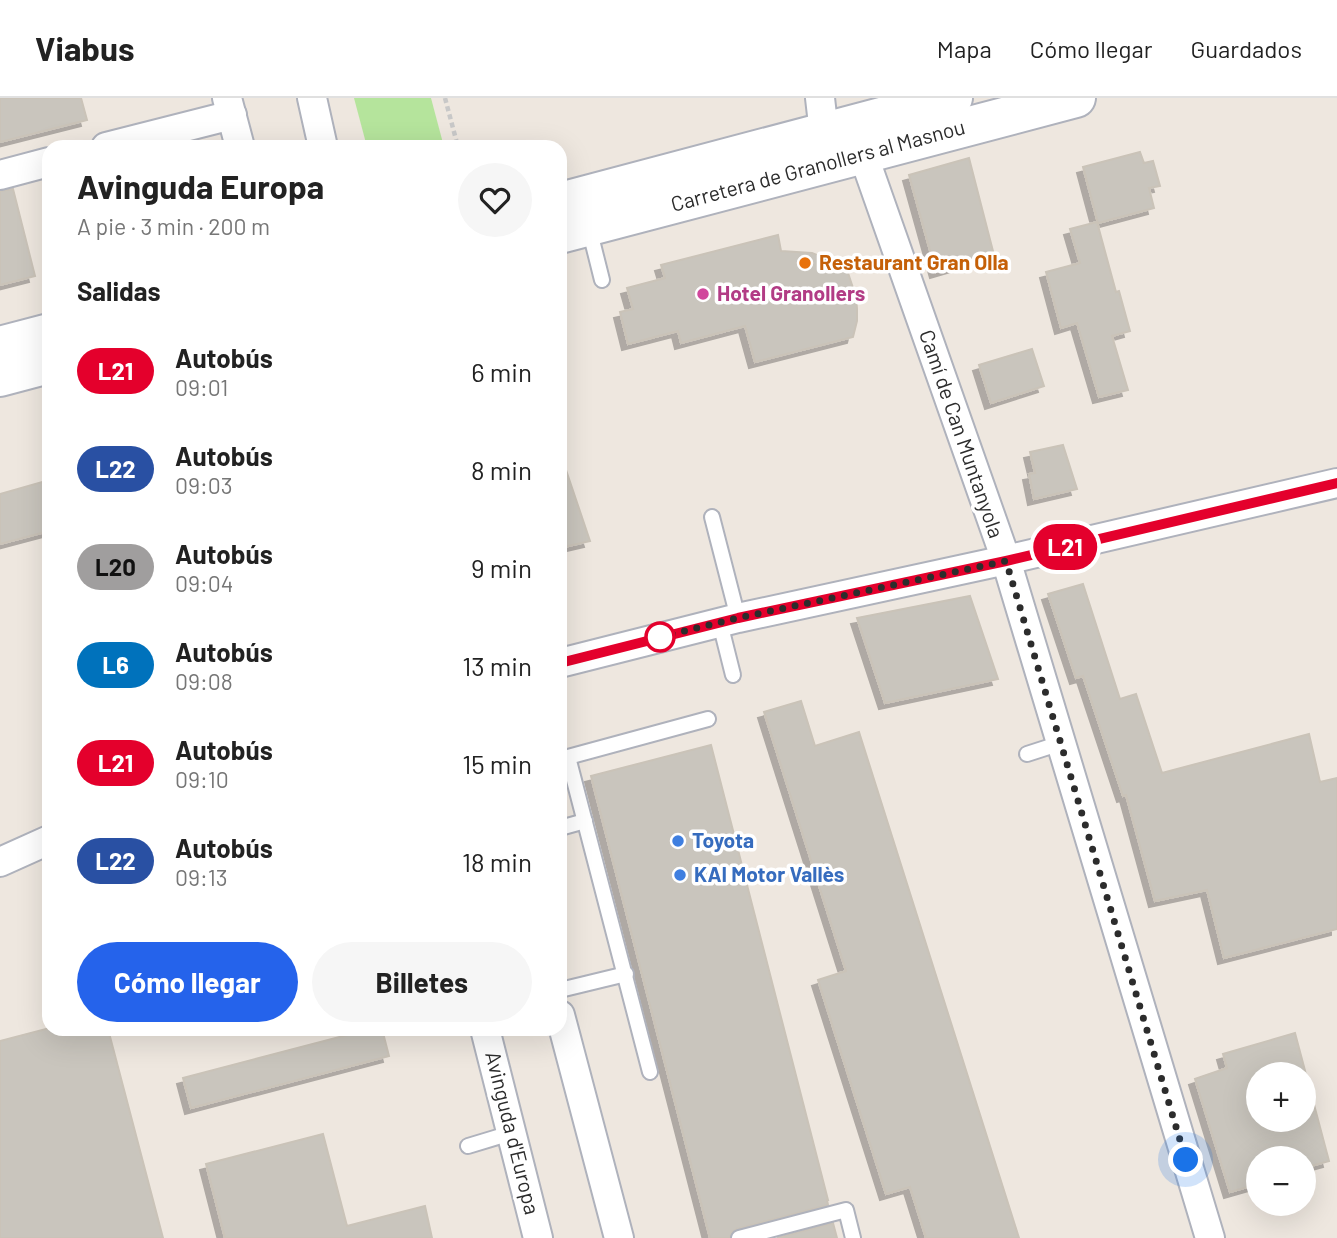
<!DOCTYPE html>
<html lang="es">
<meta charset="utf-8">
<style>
:root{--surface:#fff;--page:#f6f6f6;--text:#222;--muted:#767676;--line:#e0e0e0;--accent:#2563eb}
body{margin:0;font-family:Barlow,sans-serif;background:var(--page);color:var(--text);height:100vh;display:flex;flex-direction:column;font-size:26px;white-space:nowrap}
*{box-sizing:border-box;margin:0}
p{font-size:23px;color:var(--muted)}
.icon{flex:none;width:38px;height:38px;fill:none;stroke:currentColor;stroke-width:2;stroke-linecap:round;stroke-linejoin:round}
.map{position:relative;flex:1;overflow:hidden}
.drawer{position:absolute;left:42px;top:42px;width:525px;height:896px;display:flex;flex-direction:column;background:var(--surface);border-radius:21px;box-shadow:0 7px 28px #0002}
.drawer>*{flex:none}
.badge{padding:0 14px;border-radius:23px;font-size:24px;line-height:46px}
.tools{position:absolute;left:1246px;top:964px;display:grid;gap:14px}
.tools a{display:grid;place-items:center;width:70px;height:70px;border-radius:50%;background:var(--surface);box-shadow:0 7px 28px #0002;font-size:35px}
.you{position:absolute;width:35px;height:35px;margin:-18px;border:5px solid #fff;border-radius:50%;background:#1a73e8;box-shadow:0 0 0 10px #1a73e833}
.map>.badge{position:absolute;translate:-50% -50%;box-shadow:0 0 0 4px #fff}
h2{padding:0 35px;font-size:26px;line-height:63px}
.round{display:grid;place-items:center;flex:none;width:74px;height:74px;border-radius:37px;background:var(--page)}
.headline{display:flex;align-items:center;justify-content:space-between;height:119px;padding:0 35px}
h1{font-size:33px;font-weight:700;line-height:52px}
.action{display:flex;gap:14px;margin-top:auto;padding:14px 35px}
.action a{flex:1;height:80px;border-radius:42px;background:var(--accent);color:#fff;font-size:28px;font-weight:700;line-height:80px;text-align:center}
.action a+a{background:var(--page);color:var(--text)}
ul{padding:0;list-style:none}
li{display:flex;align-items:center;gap:21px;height:98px;padding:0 35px}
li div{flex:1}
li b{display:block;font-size:26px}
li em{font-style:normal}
li .badge{min-width:77px;font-weight:700;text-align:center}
header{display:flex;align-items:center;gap:42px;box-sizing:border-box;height:98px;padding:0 35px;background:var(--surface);border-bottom:2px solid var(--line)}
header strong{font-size:33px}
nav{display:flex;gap:38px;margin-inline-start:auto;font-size:24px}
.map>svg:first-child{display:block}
</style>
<header>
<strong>Viabus</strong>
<nav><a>Mapa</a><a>Cómo llegar</a><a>Guardados</a></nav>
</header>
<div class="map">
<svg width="1337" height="1140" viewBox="0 0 1337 1140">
<defs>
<filter id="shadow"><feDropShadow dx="-6" dy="6" stdDeviation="0" flood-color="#0004"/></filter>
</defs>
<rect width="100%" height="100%" fill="#eee7df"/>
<polygon fill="#b5e49c" points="354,0 431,0 444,49 367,49"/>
<g fill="#c9c5bd" stroke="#cac3b8" stroke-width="2" fill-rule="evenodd" filter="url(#shadow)">
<polygon points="0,0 81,0 87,22 0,44"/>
<polygon points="1140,54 1144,65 1153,63 1160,88 1149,90 1154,110 1098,125 1083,69"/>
<polygon points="969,60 994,157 936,174 909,77"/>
<polygon points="13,91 35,178 0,187 0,93"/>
<polygon points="1097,124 1116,194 1119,193 1130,233 1112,238 1128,292 1099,299 1077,225 1061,230 1046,174 1080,165 1070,131"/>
<polygon points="778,137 781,153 812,155 846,169 856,199 857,211 857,223 853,239 755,264 745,228 681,245 678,233 628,246 620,214 633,211 627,190 665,180 661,167"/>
<polygon points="1032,251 1044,288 991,305 979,267"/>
<polygon points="1063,347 1077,391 1034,401 1029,376 1035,375 1030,354"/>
<polygon points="565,369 590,443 560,450 560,370"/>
<polygon points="49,382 49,433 0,446 0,396"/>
<polygon points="1083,486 1120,601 1136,596 1162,675 1309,636 1320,684 1337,680 1337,831 1224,860 1207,792 1155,803 1126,697 1123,698 1083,578 1076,580 1048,496"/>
<polygon points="970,498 998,581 885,605 857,520"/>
<polygon points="801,603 815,648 859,634 1019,1140 926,1140 910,1089 886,1096 818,882 846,873 764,614"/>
<polygon points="711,647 828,1102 827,1102 828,1107 737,1131 732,1134 730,1140 710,1140 591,678"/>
<polygon points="46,931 108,931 163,1140 0,1140 0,943"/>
<polygon points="370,931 382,931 389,958 191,1010 183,980"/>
<path d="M 1295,935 L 1329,1063 L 1304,1070 L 1304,1060 L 1258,1060 L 1258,1086 L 1230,1094 L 1195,981 L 1227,970 L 1223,956 ZM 1258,976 L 1304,976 L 1304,1022 L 1258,1022 Z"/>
<polygon points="323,1036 347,1128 425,1108 432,1140 225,1140 206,1066"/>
<polygon points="833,1125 837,1140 777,1140"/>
</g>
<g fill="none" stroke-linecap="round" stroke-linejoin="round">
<g stroke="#afb2bc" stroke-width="18">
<g id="service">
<polyline points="589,130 602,182"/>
<polyline points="712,419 738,520"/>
<polyline points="720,525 733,577"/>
<polyline points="1027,656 1061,645"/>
<polyline points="560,730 585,723"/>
<polyline points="560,892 626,876"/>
<polyline points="650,974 568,659 708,621"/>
<polyline points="468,1048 511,1035"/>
<polyline points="739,1140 846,1112 853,1140"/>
</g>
</g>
<g stroke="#afb2bc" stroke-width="32">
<g id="minor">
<polyline points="227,0 240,49"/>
<polyline points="312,0 323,49"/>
<polyline points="820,0 824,35"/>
<polyline points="106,49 232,17"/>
<polyline points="863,56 1006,462 1210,1140"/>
<polyline points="0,77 49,64"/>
<polyline points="560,565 738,520 1006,462 1337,385"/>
<polyline points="0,764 49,742"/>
<polyline points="560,917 619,1140"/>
<polyline points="485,931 538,1140"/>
</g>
</g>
<g stroke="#afb2bc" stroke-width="42">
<g id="secondary">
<polyline points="560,104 953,0"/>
<polyline points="560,136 1076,0"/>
<polyline points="0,248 49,235"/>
<polyline points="0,279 49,266"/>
</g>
</g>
<polyline stroke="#c8c8c8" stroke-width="4.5" stroke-dasharray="5 3.5" stroke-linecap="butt" points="445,0 458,49"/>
<use href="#service" stroke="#fff" stroke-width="14"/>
<use href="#minor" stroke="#fff" stroke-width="28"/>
<use href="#secondary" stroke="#fff" stroke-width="38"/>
</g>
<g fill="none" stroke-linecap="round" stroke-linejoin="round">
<g stroke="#fff" stroke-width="16">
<polyline id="line" points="560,565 738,520 1006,463 1337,385"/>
</g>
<use href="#line" stroke="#e4002c" stroke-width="10"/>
<polyline stroke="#2c2c2c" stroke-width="7" stroke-dasharray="0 12.6" points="660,539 738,520 1006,463 1186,1062"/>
</g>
<circle fill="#e8710a" stroke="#fff" stroke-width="2.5" cx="805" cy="165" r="7"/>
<circle fill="#d1479c" stroke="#fff" stroke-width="2.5" cx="703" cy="196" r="7"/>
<circle fill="#fff" stroke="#e4002c" stroke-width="3.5" cx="660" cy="539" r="14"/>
<g fill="#3f7fe0" stroke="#fff" stroke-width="2.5">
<circle cx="678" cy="743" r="7"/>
<circle cx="680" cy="777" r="7"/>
</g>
<g text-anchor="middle" stroke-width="7" stroke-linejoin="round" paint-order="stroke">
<g font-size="21" fill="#2c2c2c" stroke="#fff">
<text transform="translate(818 68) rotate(-15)" y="7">Carretera de Granollers al Masnou</text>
<text transform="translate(961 336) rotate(71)" y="7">Camí de Can Muntanyola</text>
<text transform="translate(512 1035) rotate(76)" y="7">Avinguda d'Europa</text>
</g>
<g font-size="21" font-weight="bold" fill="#c56008" stroke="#fff" text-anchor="start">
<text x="819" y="172">Restaurant Gran Olla</text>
</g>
<g font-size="21" font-weight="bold" fill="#b23c85" stroke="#fff" text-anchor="start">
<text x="717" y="203">Hotel Granollers</text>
</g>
<g font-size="21" font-weight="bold" fill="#366cbe" stroke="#fff" text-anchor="start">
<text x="692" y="750">Toyota</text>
<text x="694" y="784">KAI Motor Vallès</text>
</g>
</g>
</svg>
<div class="tools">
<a>+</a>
<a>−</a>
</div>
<div class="you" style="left:1186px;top:1062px"></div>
<b class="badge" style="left:1065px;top:449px;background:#e4002c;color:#fff">L21</b>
<section class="drawer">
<div class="headline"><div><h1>Avinguda Europa</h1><p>A pie · 3 min · 200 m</p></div><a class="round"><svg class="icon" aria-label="heart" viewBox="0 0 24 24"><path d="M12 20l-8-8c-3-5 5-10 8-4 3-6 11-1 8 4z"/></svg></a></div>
<h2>Salidas</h2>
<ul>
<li><span class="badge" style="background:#e4002c;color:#fff">L21</span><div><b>Autobús</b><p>09:01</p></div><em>6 min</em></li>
<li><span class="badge" style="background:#2950a3;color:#fff">L22</span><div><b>Autobús</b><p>09:03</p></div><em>8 min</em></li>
<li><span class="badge" style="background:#a09e9e;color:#111">L20</span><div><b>Autobús</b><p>09:04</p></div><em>9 min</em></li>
<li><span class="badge" style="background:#0072bc;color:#fff">L6</span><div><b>Autobús</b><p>09:08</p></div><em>13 min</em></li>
<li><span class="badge" style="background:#e4002c;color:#fff">L21</span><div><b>Autobús</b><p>09:10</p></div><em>15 min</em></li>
<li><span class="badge" style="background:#2950a3;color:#fff">L22</span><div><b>Autobús</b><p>09:13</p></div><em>18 min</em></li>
</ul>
<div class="action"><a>Cómo llegar</a><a>Billetes</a></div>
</section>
</div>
